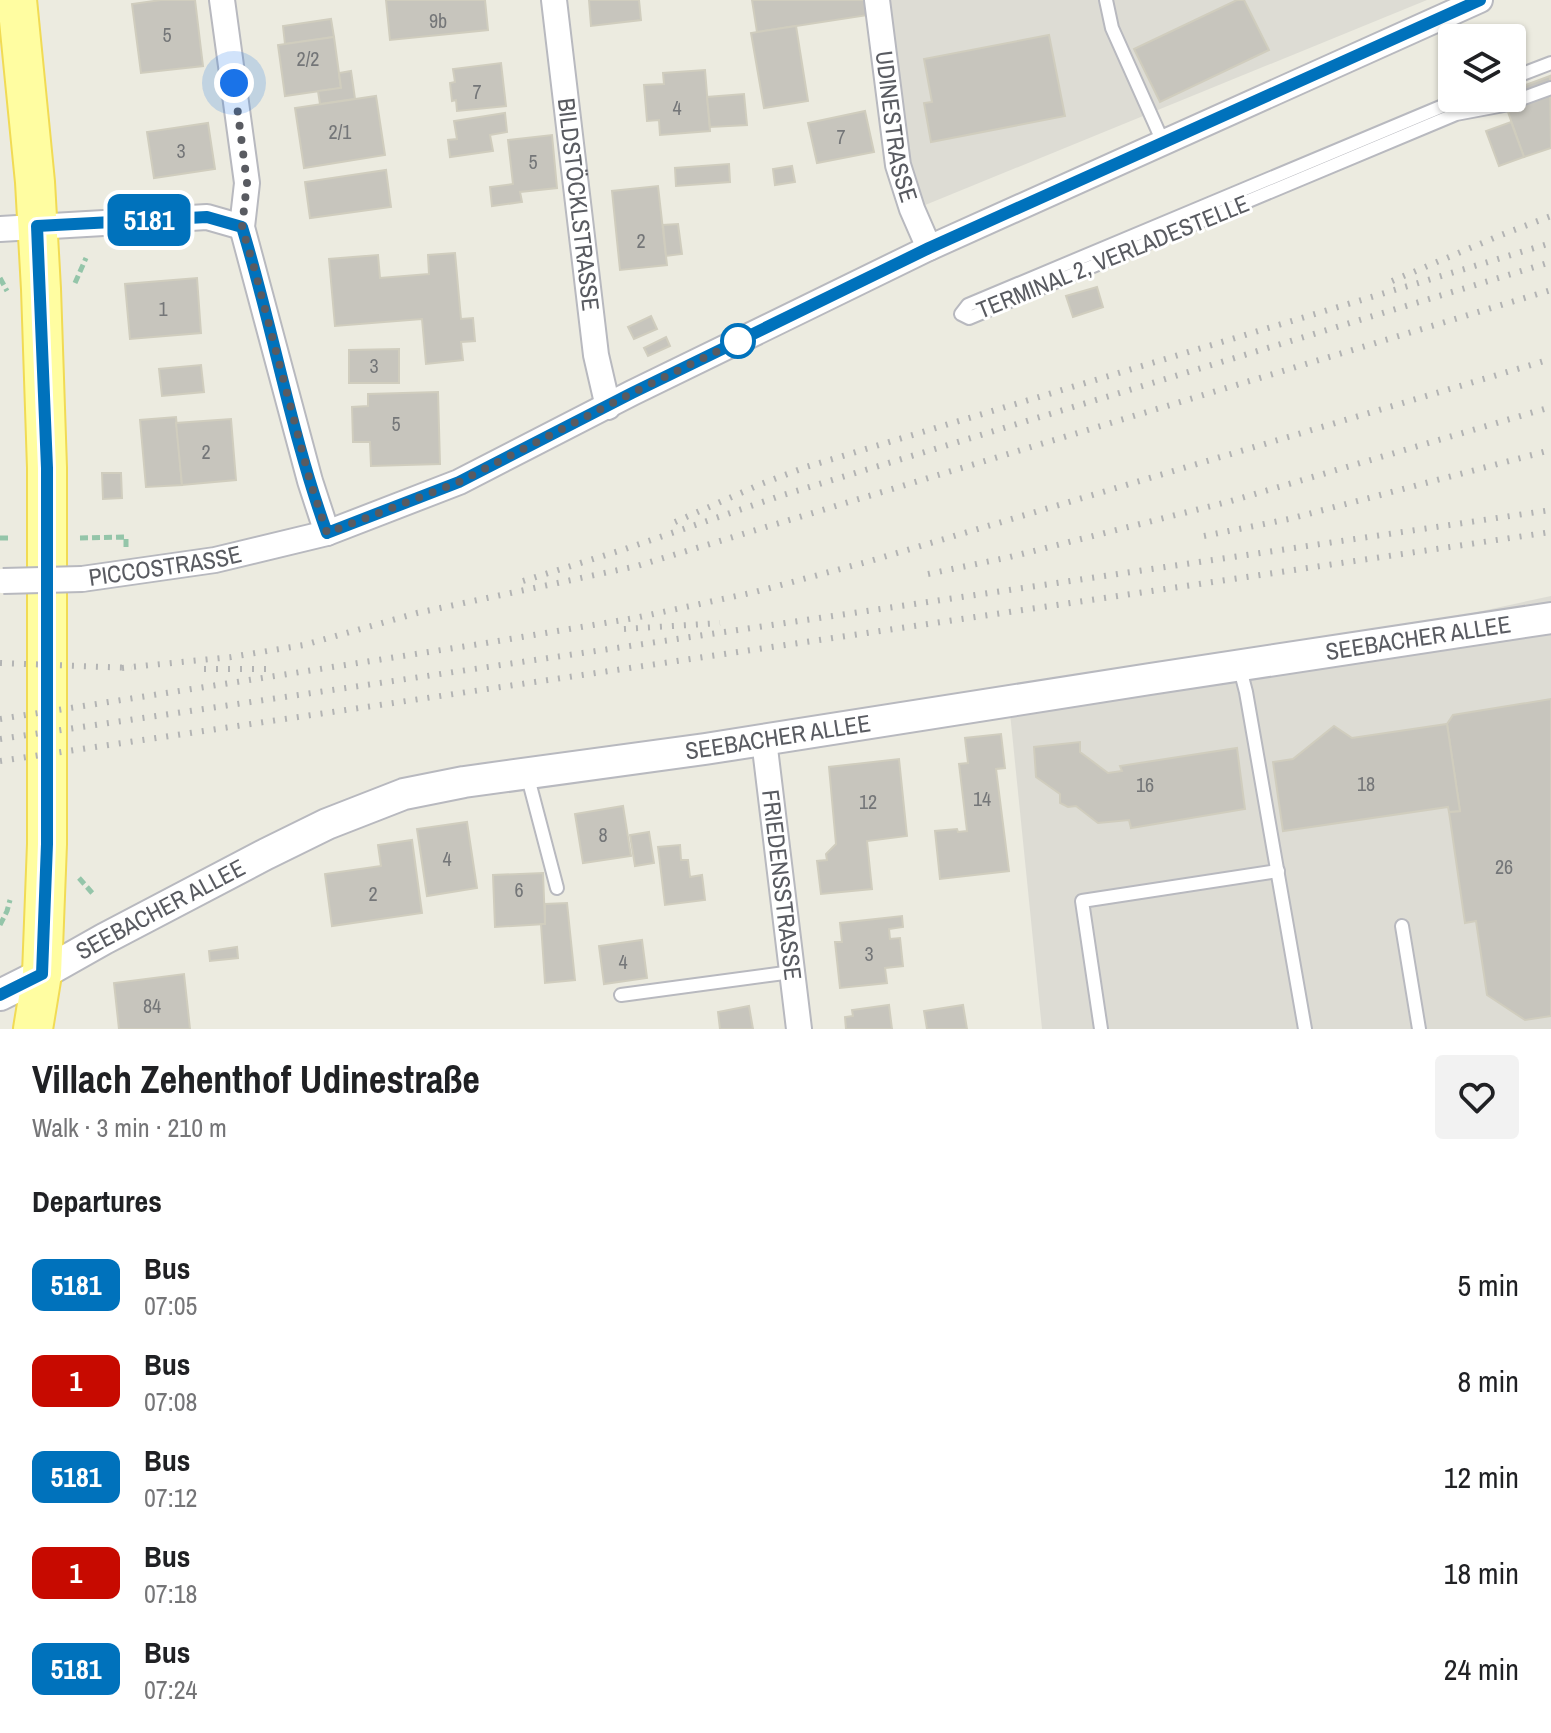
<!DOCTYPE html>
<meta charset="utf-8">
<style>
:root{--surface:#fff;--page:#f2f2f2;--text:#202124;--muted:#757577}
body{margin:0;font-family:"Archivo Narrow",sans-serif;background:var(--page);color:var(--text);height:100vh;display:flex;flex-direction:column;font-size:30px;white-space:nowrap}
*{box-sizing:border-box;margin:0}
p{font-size:26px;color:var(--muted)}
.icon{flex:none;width:44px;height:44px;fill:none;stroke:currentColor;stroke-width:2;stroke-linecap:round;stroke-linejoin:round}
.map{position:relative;height:1029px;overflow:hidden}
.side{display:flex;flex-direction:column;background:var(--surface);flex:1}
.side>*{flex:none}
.badge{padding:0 16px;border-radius:12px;font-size:28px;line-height:52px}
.buttons{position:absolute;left:1438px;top:24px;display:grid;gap:16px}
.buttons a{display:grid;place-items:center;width:88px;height:88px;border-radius:8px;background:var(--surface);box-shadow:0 2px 6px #0004;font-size:40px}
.you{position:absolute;width:40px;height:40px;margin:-20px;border:6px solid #fff;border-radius:50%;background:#1a73e8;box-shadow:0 0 0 12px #1a73e833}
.map>.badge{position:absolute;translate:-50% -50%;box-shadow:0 0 0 4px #fff}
h2{padding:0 32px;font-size:30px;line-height:72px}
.round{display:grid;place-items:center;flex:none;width:84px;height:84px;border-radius:8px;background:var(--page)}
.headline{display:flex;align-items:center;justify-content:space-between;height:136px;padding:0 32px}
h1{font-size:38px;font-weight:700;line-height:60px}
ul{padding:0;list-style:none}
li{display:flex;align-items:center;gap:24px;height:96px;padding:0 32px}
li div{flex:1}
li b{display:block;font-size:30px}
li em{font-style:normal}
li .badge{min-width:88px;font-weight:700;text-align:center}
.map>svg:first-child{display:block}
</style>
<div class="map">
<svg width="1551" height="1029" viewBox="0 0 1551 1029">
<rect width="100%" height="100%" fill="#ecebe0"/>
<g fill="#dddcd4">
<polygon points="885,0 1427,0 913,210"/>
<polygon points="1551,596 1551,1029 1042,1029 1010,713"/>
</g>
<g fill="#c7c5bd" stroke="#d0cdbe" stroke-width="2">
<polygon points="161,0 195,0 203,66 141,73 132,4"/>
<polygon points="386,0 485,0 488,30 390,40"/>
<polygon points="589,0 639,0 641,20 591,26"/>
<polygon points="752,0 866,0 868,15 757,32"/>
<polygon points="1237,0 1244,0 1269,50 1160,102 1134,49"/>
<polygon points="331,19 334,37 285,44 283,26"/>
<polygon points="796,26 808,101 764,108 751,33"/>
<polygon points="1049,35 1065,116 931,142 924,103 932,102 924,59"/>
<polygon points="334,37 341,88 285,96 278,45"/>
<polygon points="501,63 506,106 457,111 456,100 452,101 450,83 455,82 453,69"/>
<polygon points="705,70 710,131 660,135 659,120 647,121 644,85 664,84 663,73"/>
<polygon points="351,71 355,99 320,104 318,91 341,88 339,73"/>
<polygon points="1550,76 1551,148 1524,157 1503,98 1512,98 1512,90"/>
<polygon points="744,94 747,125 710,127 707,97"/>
<polygon points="376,96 385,155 304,168 295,108"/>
<polygon points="865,111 874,152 817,163 808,123"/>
<polygon points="505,113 507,132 490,135 493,151 450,157 448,140 457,139 454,121"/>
<polygon points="1511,122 1524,157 1499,166 1486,131"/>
<polygon points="208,123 215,169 154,178 147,132"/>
<polygon points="552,135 557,188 520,192 522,202 492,206 490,187 513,184 508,140"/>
<polygon points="729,164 730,182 676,186 675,168"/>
<polygon points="792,166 795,182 775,185 773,169"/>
<polygon points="386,170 391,207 310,218 305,182"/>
<polygon points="658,186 667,265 620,270 612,191"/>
<polygon points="678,224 682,254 666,256 663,225"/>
<polygon points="455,253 461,319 473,318 475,341 461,342 463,360 426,364 422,319 335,326 329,259 378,255 380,278 429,274 428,255"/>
<polygon points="197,278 201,333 130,339 125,284"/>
<polygon points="1097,287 1103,307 1073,317 1066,296"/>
<polygon points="651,316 657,329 634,339 628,327"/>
<polygon points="666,337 670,346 648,356 644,348"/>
<polygon points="399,349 399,383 349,383 349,350"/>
<polygon points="201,365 204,392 162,396 159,369"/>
<polygon points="438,392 440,464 371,466 370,442 353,442 352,407 368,406 368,394"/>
<polygon points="176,417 182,485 146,487 140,420"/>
<polygon points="231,419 236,480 182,485 176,423"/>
<polygon points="102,473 121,473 122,498 103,499"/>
<polygon points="1551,699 1551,1016 1525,1020 1487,995 1476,921 1465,923 1449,812 1460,811 1447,724 1453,715"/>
<polygon points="1447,724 1460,811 1449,812 1448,807 1283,831 1273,762 1293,759 1334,726 1352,738"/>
<polygon points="1001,734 1005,768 996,769 1009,871 940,879 935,831 957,829 958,832 967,831 959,764 968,763 965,738"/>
<polygon points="1080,742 1080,752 1108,773 1122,771 1120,766 1237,748 1245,809 1131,828 1129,820 1098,823 1076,806 1068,807 1060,803 1060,794 1036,777 1034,747"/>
<polygon points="899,759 907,836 867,841 872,889 821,894 817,861 827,860 826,854 836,844 829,767"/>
<polygon points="623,806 631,856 583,863 575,814"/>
<polygon points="467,822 477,888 427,896 417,829"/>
<polygon points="649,832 654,863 635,866 630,835"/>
<polygon points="412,840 422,913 332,926 325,874 381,866 378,845"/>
<polygon points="680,845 681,860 688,860 690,877 702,875 705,900 665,905 658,847"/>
<polygon points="543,873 545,924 495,927 493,875"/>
<polygon points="567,903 575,980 545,983 541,924 545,924 545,904"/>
<polygon points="902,916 903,927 889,929 890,939 900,938 903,966 885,968 887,983 840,988 835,942 842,942 840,923"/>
<polygon points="642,940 647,978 604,984 599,946"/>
<polygon points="237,947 238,958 210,961 209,951"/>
<polygon points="184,974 190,1029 119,1029 114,983"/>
<polygon points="889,1005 892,1029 846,1029 845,1017 853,1016 852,1010"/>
<polygon points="963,1005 967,1029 927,1029 924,1011"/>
<polygon points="749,1006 753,1029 720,1029 718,1012"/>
</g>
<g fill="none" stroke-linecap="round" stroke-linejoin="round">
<g stroke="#b8b9bf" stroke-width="16">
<g id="service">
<polyline points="1106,0 1112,28 1163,142"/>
<polyline points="1512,78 1551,63"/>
<polyline points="1462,98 968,305 961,314 969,318 1456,114 1504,105 1551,88"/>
<polyline points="1239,665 1246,692 1305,1029"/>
<polyline points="527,774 557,888"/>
<polyline points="1402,926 1419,1029"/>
<polyline points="621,995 792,972"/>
<polyline points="1101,1029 1082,901 1278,871"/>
</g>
</g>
<g stroke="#b8b9bf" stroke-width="28">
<g id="minor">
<polyline points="222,0 247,183 242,227 310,481 327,533"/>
<path id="s1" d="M 554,0 L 596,355 L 608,407"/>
<path id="s2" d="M 877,0 L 898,165 L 912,209 L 929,248"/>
<polyline points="0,229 207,217 242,227"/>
<path id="s3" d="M 82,579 L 215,560 L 327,533 L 459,482 L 632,393 L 929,248 L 1480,0"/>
<path id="s4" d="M 764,740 L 799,1029"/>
</g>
</g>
<g stroke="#b8b9bf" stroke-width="34">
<g id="tertiary">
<path id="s5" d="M 0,995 L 42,974 L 104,939 L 266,854 L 327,824 L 404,794 L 464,782 L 705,749 L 1150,679 L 1551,618"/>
</g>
</g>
<g stroke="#f1db54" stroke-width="42">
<polyline id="primary" points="17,0 35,182 41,289 47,468 47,844 42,974 33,1029"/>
</g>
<g stroke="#94c5a9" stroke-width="5" stroke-dasharray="8 4" stroke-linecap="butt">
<polyline points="0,278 7,291"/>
<polyline points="75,283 86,258"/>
<polyline points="0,538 12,538"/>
<polyline points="80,538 126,537 126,549"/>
<polyline points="79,878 94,895"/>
<polyline points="0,925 7,911 10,900"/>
</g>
<use href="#service" stroke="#fff" stroke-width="12"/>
<use href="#minor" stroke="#fff" stroke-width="24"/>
<use href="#tertiary" stroke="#fff" stroke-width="30"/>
<use href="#primary" stroke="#fffda1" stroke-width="38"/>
<g stroke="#b3b4b4" stroke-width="6" stroke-dasharray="2 10" stroke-linecap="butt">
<polyline points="1392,281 1501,235 1551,216"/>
<polyline points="675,522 761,484 806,467 1551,243"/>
<polyline points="1204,536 1289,519 1551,450"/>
<polyline points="928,574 1010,557 1231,501 1551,407"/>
<polyline points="523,581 622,550 783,495 1551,262"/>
<polyline points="624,629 720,623"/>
<polyline points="0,663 132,668"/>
<polyline points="122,668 231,657 304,645 417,613 637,566 1551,290"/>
<polyline points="204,669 268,669"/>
<polyline points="0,719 486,643 635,618 755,592 870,561 1551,359"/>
<polyline points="0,739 1551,510"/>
<polyline points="0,761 1551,532"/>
</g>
<g stroke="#b8b9bf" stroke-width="28" stroke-linecap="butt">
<polyline id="minor-bridge" points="3,581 82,579"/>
</g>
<use href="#minor-bridge" stroke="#fff" stroke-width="24"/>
</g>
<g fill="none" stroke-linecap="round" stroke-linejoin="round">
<g stroke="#fff" stroke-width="18">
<path id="line" d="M 0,995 L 42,974 L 47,844 L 47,468 L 37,226 L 207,217 L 242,227 C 273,328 291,434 327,533 L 459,482 L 632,393 L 929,248 L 1480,0"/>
</g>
<use href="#line" stroke="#0072bc" stroke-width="12"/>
<polyline stroke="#595b61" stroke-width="8" stroke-dasharray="0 14.4" points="234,83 247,183 242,227 255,271 310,481 327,533 459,482 632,393 738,341"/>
</g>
<circle fill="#fff" stroke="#0072bc" stroke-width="4" cx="738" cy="341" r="16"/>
<g text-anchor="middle" stroke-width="6" stroke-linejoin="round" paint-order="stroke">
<g font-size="20" fill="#747678">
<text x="438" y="28">9b</text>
<text x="167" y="42">5</text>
<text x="308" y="66">2/2</text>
<text x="477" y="99">7</text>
<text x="677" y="115">4</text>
<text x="340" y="139">2/1</text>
<text x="841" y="144">7</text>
<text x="181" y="158">3</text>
<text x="533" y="169">5</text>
<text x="641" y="248">2</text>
<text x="163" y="316">1</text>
<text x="374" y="373">3</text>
<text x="396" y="431">5</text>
<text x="206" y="459">2</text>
<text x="1366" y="791">18</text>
<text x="1145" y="792">16</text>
<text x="982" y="806">14</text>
<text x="868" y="809">12</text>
<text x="603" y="842">8</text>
<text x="447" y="866">4</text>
<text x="1504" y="874">26</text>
<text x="519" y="897">6</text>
<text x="373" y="901">2</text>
<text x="869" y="961">3</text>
<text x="623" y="969">4</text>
<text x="152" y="1013">84</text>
</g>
<g font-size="24" fill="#595b61" stroke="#fff">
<text dy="8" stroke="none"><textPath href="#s2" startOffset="128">UDINESTRASSE</textPath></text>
<text dy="8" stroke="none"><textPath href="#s1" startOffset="206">BILDSTÖCKLSTRASSE</textPath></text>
<text transform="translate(1113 257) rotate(-22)" y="8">TERMINAL 2, VERLADESTELLE</text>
<text dy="8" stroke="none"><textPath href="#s3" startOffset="84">PICCOSTRASSE</textPath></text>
<text dy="8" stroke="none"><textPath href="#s5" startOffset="1478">SEEBACHER ALLEE</textPath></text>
<text dy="8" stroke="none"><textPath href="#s5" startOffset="830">SEEBACHER ALLEE</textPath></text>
<text dy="8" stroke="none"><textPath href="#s4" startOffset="146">FRIEDENSSTRASSE</textPath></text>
<text dy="8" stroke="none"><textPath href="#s5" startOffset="182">SEEBACHER ALLEE</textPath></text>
</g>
</g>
</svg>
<div class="buttons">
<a><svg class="icon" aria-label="layers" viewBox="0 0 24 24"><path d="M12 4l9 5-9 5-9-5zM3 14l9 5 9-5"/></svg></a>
</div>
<div class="you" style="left:234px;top:83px"></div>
<b class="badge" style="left:149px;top:220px;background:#0072bc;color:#fff">5181</b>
</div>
<section class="side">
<div class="headline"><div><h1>Villach Zehenthof Udinestraße</h1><p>Walk · 3 min · 210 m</p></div><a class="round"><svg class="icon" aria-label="heart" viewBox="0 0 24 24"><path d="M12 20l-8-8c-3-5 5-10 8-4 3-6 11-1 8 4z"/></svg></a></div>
<h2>Departures</h2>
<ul>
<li><span class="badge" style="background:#0072bc;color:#fff">5181</span><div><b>Bus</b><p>07:05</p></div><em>5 min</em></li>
<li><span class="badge" style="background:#c70a00;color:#fff">1</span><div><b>Bus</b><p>07:08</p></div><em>8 min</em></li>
<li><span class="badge" style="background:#0072bc;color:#fff">5181</span><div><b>Bus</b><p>07:12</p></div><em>12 min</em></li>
<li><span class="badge" style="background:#c70a00;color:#fff">1</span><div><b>Bus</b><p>07:18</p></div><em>18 min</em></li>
<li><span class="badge" style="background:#0072bc;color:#fff">5181</span><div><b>Bus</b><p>07:24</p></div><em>24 min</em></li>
</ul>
</section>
